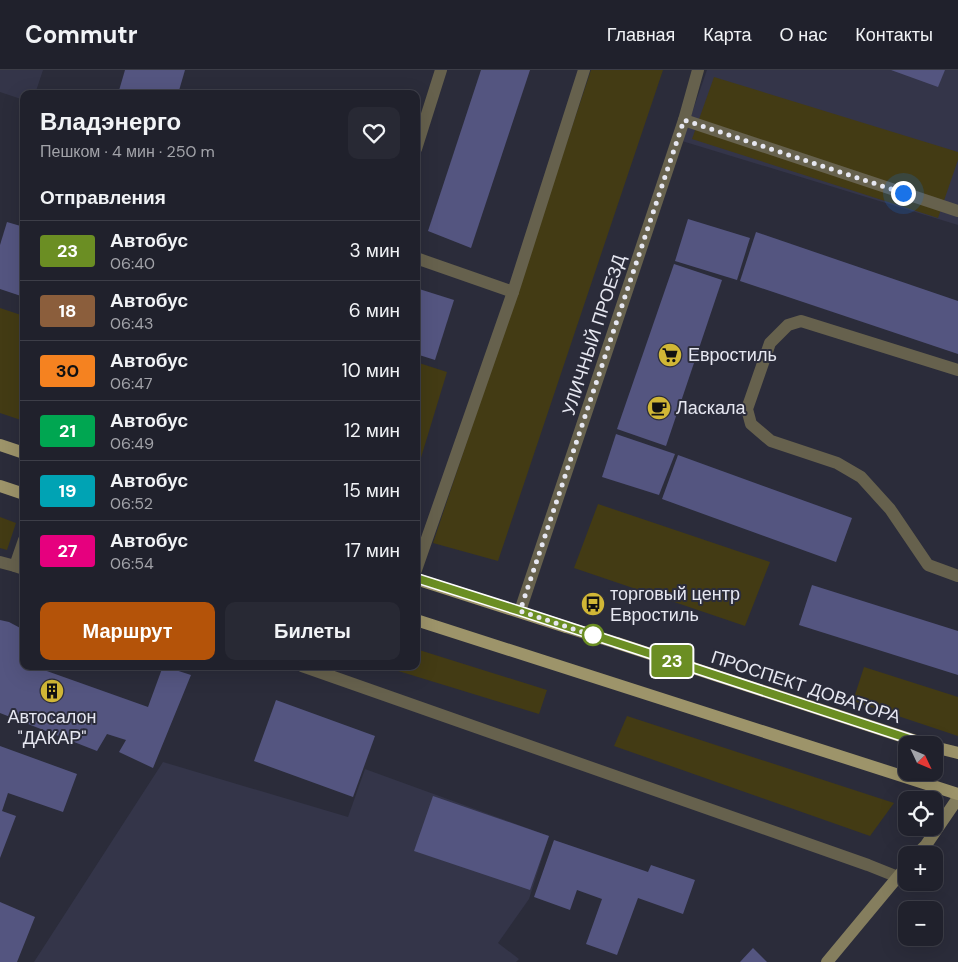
<!DOCTYPE html>
<html lang="ru">
<meta charset="utf-8">
<style>
:root{--surface:#20212c;--page:#282934;--text:#f1f3f6;--muted:#a2a3a9;--line:#3d3e48;--accent:#b45309}
body{margin:0;font-family:"DM Sans",sans-serif;background:var(--page);color:var(--text);height:100vh;display:flex;flex-direction:column;font-size:19px;white-space:nowrap}
*{box-sizing:border-box;margin:0}
p{font-size:16px;color:var(--muted)}
.icon{flex:none;width:28px;height:28px;fill:none;stroke:currentColor;stroke-width:2;stroke-linecap:round;stroke-linejoin:round}
.map{position:relative;flex:1;overflow:hidden}
.details{position:absolute;left:20px;top:20px;width:400px;height:580px;display:flex;flex-direction:column;background:var(--surface);border-radius:10px;box-shadow:0 5px 20px #0002,0 0 0 1px var(--line)}
.details>*{flex:none}
.badge{padding:0 10px;border-radius:4px;font-size:18px;line-height:32px}
.needle{width:32px;rotate:134deg}
.tools{position:absolute;left:898px;top:666px;display:grid;gap:10px}
.tools a{display:grid;place-items:center;width:45px;height:45px;border-radius:10px;background:var(--surface);box-shadow:0 5px 20px #0002,0 0 0 1px var(--line);font-size:25px}
.you{position:absolute;width:25px;height:25px;margin:-12px;border:4px solid #fff;border-radius:50%;background:#1a73e8;box-shadow:0 0 0 8px #1a73e833}
.map>.badge{position:absolute;translate:-50% -50%;box-shadow:0 0 0 2px #fff}
h2{padding:0 20px;font-size:19px;line-height:45px}
.round{display:grid;place-items:center;flex:none;width:52px;height:52px;border-radius:10px;background:var(--page)}
.overview{display:flex;align-items:center;justify-content:space-between;height:85px;padding:0 20px}
h1{font-size:24px;font-weight:800;line-height:38px}
.button{display:flex;gap:10px;margin-top:auto;padding:10px 20px}
.button a{flex:1;height:58px;border-radius:10px;background:var(--accent);color:#fff;font-size:20px;font-weight:800;line-height:58px;text-align:center}
.button a+a{background:var(--page);color:var(--text)}
ul{padding:0;list-style:none}
li{display:flex;align-items:center;gap:15px;height:60px;padding:0 20px;border-top:1px solid var(--line)}
li div{flex:1}
li b{display:block;font-size:19px}
li em{font-style:normal}
li .badge{min-width:55px;font-weight:700;text-align:center}
header{display:flex;align-items:center;gap:30px;box-sizing:border-box;height:70px;padding:0 25px;background:var(--surface);border-bottom:1px solid var(--line)}
header strong{font-size:24px}
nav{display:flex;gap:28px;margin-inline-start:auto;font-size:18px}
.map>svg:first-child{display:block}
</style>
<header>
<strong>Commutr</strong>
<nav><a>Главная</a><a>Карта</a><a>О нас</a><a>Контакты</a></nav>
</header>
<div class="map">
<svg width="958" height="892" viewBox="0 0 958 892">
<rect width="100%" height="100%" fill="#2b2c3a"/>
<g fill="#343549">
<polygon points="0,0 43,0 35,24 24,24 24,30 0,22"/>
<polygon points="707,0 958,0 958,155 682,71"/>
<polygon points="163,692 348,747 365,699 549,766 529,829 498,873 519,889 516,892 34,892"/>
</g>
<g fill="#433b14">
<polygon points="591,0 663,0 498,491 433,473"/>
<polygon points="714,7 958,82 958,90 938,148 692,69"/>
<polygon points="0,238 24,246 24,351 0,343"/>
<polygon points="416,292 447,302 416,404"/>
<polygon points="598,434 770,492 745,556 574,498"/>
<polygon points="0,447 16,453 7,480 0,478"/>
<polygon points="416,579 547,620 539,644 382,596 416,596"/>
<polygon points="864,597 958,627 958,666 853,631"/>
<polygon points="627,646 894,733 870,766 614,676"/>
</g>
<g fill="#545580">
<polygon points="125,0 185,0 178,24 118,24"/>
<polygon points="481,0 530,0 471,178 428,161"/>
<polygon points="891,0 945,0 938,17"/>
<polygon points="688,149 750,168 737,210 675,191"/>
<polygon points="7,152 24,157 24,227 0,219 0,175"/>
<polygon points="756,162 958,231 958,284 740,211"/>
<polygon points="674,194 722,210 666,376 617,359"/>
<polygon points="416,218 454,230 435,290 416,284"/>
<polygon points="616,364 675,384 659,425 602,407"/>
<polygon points="678,385 852,448 836,492 662,429"/>
<polygon points="812,515 958,561 958,605 799,555"/>
<polygon points="0,550 9,552 24,560 24,596 45,596 44,600 148,637 163,596 191,605 153,698 119,682 126,670 107,664 97,681 0,643"/>
<polygon points="276,630 375,666 353,727 254,691"/>
<polygon points="0,676 77,704 63,742 8,723 2,741 16,746 0,788"/>
<polygon points="433,726 549,766 530,820 414,781"/>
<polygon points="554,770 648,802 651,795 695,810 683,844 638,828 617,885 586,874 602,829 577,820 570,840 534,827"/>
<polygon points="0,832 35,847 17,892 0,892"/>
<polygon points="753,878 767,892 740,892"/>
</g>
<g fill="none" stroke-linecap="round" stroke-linejoin="round">
<g stroke="#66614d" stroke-width="12">
<polyline points="684,50 958,141"/>
<polyline points="416,79 441,0"/>
<polyline points="416,188 513,222"/>
<polyline points="958,300 801,251 788,255 770,273 747,339 751,354 771,371 837,393 861,407 890,439 928,495 958,506"/>
<polyline points="24,470 15,496 24,499"/>
<polyline points="0,492 15,496"/>
<polyline points="302,596 868,795 898,807"/>
</g>
<g stroke="#66614d" stroke-width="12">
<polyline points="416,500 513,222 584,0"/>
<polyline points="520,541 684,50 698,0"/>
</g>
<g stroke="#857e5e" stroke-width="12">
<polyline points="566,557 617,573"/>
<polyline points="916,785 926,775 958,728"/>
<polyline points="827,892 906,797"/>
</g>
<g stroke="#9d946a" stroke-width="12">
<polyline points="0,375 24,383"/>
<polyline points="0,416 24,424"/>
<polyline points="416,509 566,557"/>
<polyline points="416,550 958,724"/>
<polyline points="617,573 928,675"/>
<polyline points="934,677 958,683"/>
</g>
</g>
<g fill="none" stroke-linecap="round" stroke-linejoin="round">
<g stroke="#fff" stroke-width="11">
<polyline id="line" points="416,508 520,541 928,675"/>
</g>
<use href="#line" stroke="#6b8e23" stroke-width="8"/>
<polyline stroke="#e6e7f1" stroke-width="5" stroke-dasharray="0 9" points="593,565 600,568 520,541 684,50 903,123"/>
</g>
<defs>
<g id="supermarket-disc" transform="scale(1.25)"><circle r="9.5" fill="#d1b736" stroke="#2b2c3a"/><path d="M-6-5.5h2.5l.6 2H6L4.5 2H-2.5L-4.4-4H-6ZM-1.5 3.2a1.3 1.3 0 1 0 .1 0ZM3 3.2a1.3 1.3 0 1 0 .1 0Z" fill="#111"/></g>
<g id="cafe-disc" transform="scale(1.25)"><circle r="9.5" fill="#d1b736" stroke="#2b2c3a"/><path d="M-5.5-4.5H6V0H3Q3 3.5 0 3.5H-2.5Q-5.5 3.5-5.5 0ZM3-3.2v2h1.7v-2ZM-6 4.5H4V6H-6Z" fill="#111"/></g>
<g id="bus-disc" transform="scale(1.25)"><circle r="9.5" fill="#d1b736" stroke="#2b2c3a"/><path d="M-5-6H5V4H4V6H2V4H-2V6H-4V4H-5ZM-3.5-4V0h7V-4ZM-3.5 1.2v1.5H-2V1.2ZM2 1.2v1.5H3.5V1.2Z" fill="#111"/></g>
<g id="building-disc" transform="scale(1.25)"><circle r="9.5" fill="#d1b736" stroke="#2b2c3a"/><path d="M-4-6H4V6H1V3H-1V6H-4ZM-2.5-4.3h1.7v1.8h-1.7ZM.8-4.3h1.7v1.8H.8ZM-2.5-1h1.7V.8h-1.7ZM.8-1h1.7V.8H.8Z" fill="#111"/></g>
</defs>
<g fill-rule="evenodd">
<use href="#supermarket-disc" x="670" y="285"/>
<use href="#cafe-disc" x="659" y="338"/>
<use href="#bus-disc" x="593" y="534"/>
<use href="#building-disc" x="52" y="621"/>
</g>
<circle fill="#fff" stroke="#6b8e23" stroke-width="2.5" cx="593" cy="565" r="10"/>
<g text-anchor="middle" stroke-width="4" stroke-linejoin="round" paint-order="stroke">
<g font-size="18" fill="#e6e7f1" stroke="#2b2c3a">
<text transform="translate(594 265) rotate(-72)" y="6">УЛИЧНЫЙ ПРОЕЗД</text>
<text transform="translate(806 617) rotate(18)" y="6">ПРОСПЕКТ ДОВАТОРА</text>
</g>
<g font-size="18" fill="#e6e7f1" stroke="#2b2c3a" text-anchor="start">
<text x="688" y="291">Евростиль</text>
<text x="676" y="344">Ласкала</text>
<text x="610" y="530">торговый центр<tspan x="610" dy="21">Евростиль</tspan></text>
<text x="52" y="653" text-anchor="middle">Автосалон<tspan x="52" dy="21">"ДАКАР"</tspan></text>
</g>
</g>
</svg>
<div class="tools">
<a><svg class="needle" viewBox="-14 -14 28 28"><path d="M0-13l5 13h-10z" fill="#e53935"/><path d="M0 13l5-13h-10z" fill="#a2a3a9"/></svg></a>
<a><svg class="icon" aria-label="locate" viewBox="0 0 24 24"><circle cx="12" cy="12" r="6"/><path d="M12 2v4M12 18v4M2 12h4M18 12h4"/></svg></a>
<a>+</a>
<a>−</a>
</div>
<div class="you" style="left:903px;top:123px"></div>
<b class="badge" style="left:672px;top:591px;background:#6b8e23;color:#fff">23</b>
<section class="details">
<div class="overview"><div><h1>Владэнерго</h1><p>Пешком · 4 мин · 250 m</p></div><a class="round"><svg class="icon" aria-label="heart" viewBox="0 0 24 24"><path d="M12 20l-8-8c-3-5 5-10 8-4 3-6 11-1 8 4z"/></svg></a></div>
<h2>Отправления</h2>
<ul>
<li><span class="badge" style="background:#6b8e23;color:#fff">23</span><div><b>Автобус</b><p>06:40</p></div><em>3 мин</em></li>
<li><span class="badge" style="background:#8b5e3c;color:#fff">18</span><div><b>Автобус</b><p>06:43</p></div><em>6 мин</em></li>
<li><span class="badge" style="background:#f58220;color:#111">30</span><div><b>Автобус</b><p>06:47</p></div><em>10 мин</em></li>
<li><span class="badge" style="background:#00a651;color:#fff">21</span><div><b>Автобус</b><p>06:49</p></div><em>12 мин</em></li>
<li><span class="badge" style="background:#00a3b4;color:#fff">19</span><div><b>Автобус</b><p>06:52</p></div><em>15 мин</em></li>
<li><span class="badge" style="background:#e6007e;color:#fff">27</span><div><b>Автобус</b><p>06:54</p></div><em>17 мин</em></li>
</ul>
<div class="button"><a>Маршрут</a><a>Билеты</a></div>
</section>
</div>
